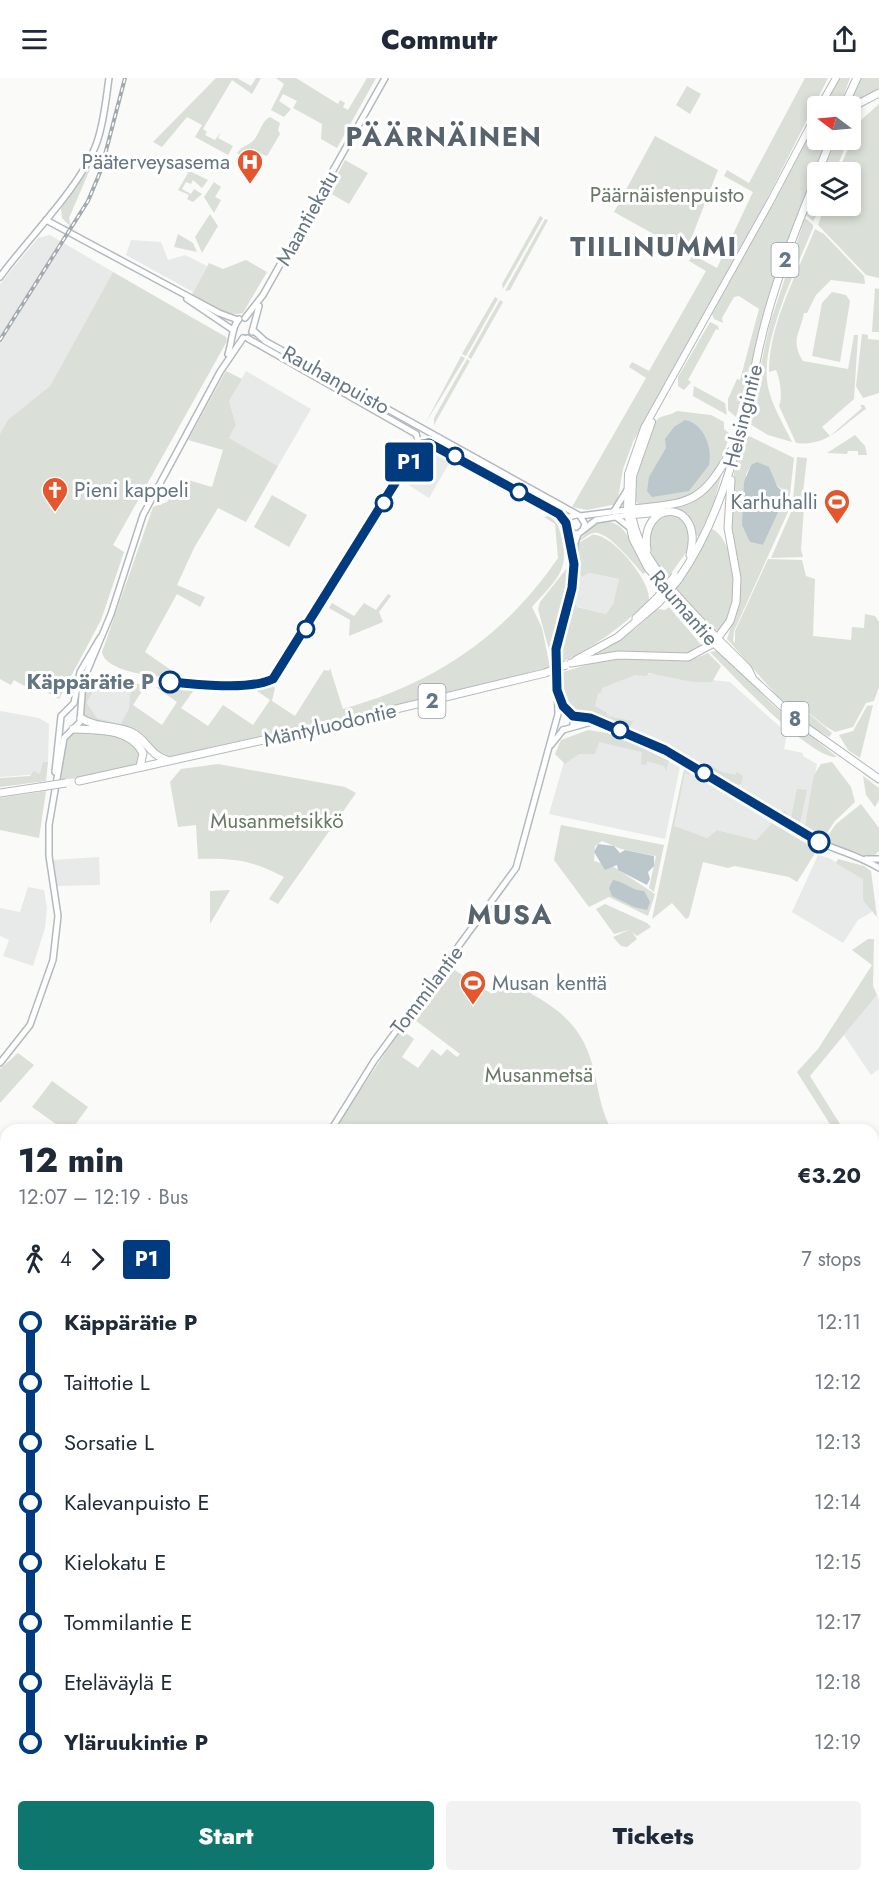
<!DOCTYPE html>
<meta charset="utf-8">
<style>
:root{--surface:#fff;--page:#f2f2f3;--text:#1f2937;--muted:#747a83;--accent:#0f766e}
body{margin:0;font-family:Jost,sans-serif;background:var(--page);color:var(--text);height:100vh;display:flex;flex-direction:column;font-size:22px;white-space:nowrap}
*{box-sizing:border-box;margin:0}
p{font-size:20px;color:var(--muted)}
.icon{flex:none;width:33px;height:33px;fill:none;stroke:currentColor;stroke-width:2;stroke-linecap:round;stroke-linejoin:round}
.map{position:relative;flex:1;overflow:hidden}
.sheet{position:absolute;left:0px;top:1046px;width:879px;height:758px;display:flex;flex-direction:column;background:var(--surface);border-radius:18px 18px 0 0;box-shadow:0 3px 9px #0003}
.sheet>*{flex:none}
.badge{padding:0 12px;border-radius:4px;font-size:21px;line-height:39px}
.needle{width:39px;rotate:286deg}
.buttons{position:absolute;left:807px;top:18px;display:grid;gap:12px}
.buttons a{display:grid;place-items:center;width:54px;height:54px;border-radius:6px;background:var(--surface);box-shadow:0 3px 9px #0003;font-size:30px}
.map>.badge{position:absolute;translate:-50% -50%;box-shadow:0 0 0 3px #fff}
.legs{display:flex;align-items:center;gap:9px;height:66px;padding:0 18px;font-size:20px}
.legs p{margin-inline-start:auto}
.headline{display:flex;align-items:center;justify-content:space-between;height:102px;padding:0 18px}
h1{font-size:33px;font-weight:800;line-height:45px}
.primary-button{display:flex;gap:12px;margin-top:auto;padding:12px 18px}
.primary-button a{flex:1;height:69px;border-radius:6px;background:var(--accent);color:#fff;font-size:24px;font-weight:800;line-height:69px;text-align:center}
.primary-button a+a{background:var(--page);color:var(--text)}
ul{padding:0 18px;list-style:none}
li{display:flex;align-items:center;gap:21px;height:60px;font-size:22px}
li i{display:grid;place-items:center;width:9px;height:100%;margin:0 8px;background:currentColor}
li i::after{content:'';width:15px;height:15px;margin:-8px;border:4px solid;border-radius:50%;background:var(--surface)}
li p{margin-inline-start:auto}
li:first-child i{background:linear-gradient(#0000 50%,currentColor 0)}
li:last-child i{background:linear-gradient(currentColor 50%,#0000 0)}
header{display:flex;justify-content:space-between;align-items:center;height:78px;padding:0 18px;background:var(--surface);font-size:27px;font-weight:800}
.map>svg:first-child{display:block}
</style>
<header><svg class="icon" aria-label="menu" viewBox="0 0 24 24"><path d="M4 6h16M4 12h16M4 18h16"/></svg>Commutr<svg class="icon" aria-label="share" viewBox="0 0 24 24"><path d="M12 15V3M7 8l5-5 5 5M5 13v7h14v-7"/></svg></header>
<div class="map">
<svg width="879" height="1802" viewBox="0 0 879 1802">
<rect width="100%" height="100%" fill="#fafaf8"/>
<g fill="#e8e9e9">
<polygon points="50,157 113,194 50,308 9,342 0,356 0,206 38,160"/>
<polygon points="131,162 161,164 168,182 185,177 207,188 193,214 126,177"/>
<polygon points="246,293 311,331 278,388 229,360 236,347 229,323"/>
<polygon points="431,371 451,382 429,420 407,406 428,372"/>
<polygon points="577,494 582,499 589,495 619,501 613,526 606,536 575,528 575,520 579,511 576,508"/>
<polygon points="634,596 658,596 730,604 787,655 784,671 803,675 803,678 817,686 804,751 669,668 657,665 592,633 597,608"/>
<polygon points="104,601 131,606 129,630 122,646 97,640 87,625 98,604"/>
<polygon points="0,633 39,640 49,646 48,685 42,696 0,699"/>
<polygon points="596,661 647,673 680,689 665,761 549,736 564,684"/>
<polygon points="686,692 772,745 756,762 717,752 707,760 679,752 673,747"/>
<polygon points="818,777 829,780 864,800 872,834 858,842 843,865 792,834"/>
<polygon points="99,779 100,807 57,808 52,782"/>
<polygon points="28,809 44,812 47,830 45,850 33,888 3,878 9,862 0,858 0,830 20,834"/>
<polygon points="877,917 879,923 879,991 871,997 844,957"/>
</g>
<g fill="#dadfd7" fill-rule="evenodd">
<polygon points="216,0 237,0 251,8 256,0 261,0 252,16 232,2 203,51 207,54 205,57 215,62 221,54 218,60 233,68 228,77 195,59 202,47 187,39 162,69 153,64"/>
<polygon points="276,0 296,0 338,26 340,22 345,25 343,29 348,32 367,0 376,0 337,70 321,61 322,46 293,30 297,23 283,16 279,23 291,31 284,39 271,32 284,6"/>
<polygon points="805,0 828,0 762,131 633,364 623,391 617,426 587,432 572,429 646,300 629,289 632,284 649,293 706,193 689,183 693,177 717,190 753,114 724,98 727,92 749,105"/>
<polygon points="840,0 850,0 840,28 824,28"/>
<polygon points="860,0 879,0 879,12 848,28"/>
<polygon points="687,8 701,16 690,36 676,27"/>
<polygon points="879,26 879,200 866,197 818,147 825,128 850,128 850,94 838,94 860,43"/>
<path d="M 270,39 L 280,45 L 278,52 L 280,56 L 267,78 L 250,72 L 245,80 L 237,75 C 242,68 247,68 253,63 C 260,56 261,43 270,39 Z"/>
<polygon points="817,41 818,62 827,62 773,207 736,339 728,332 728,321 737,301 740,302 759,231 739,218 734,219 722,240 723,245 714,241 712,236"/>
<polygon points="655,58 718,92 686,174 614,134"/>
<polygon points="837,62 848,62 835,94 822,94"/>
<polygon points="345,82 368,95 349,126 328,114"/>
<polygon points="171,84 208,102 202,110 193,102 191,106 186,104 182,111 191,116 194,111 202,116 193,124 187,121 189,117 178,112 188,95"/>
<polygon points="91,89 69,140 71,149 62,140 61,130"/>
<polygon points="214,104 221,109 215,119 221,122 214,135 204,119"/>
<polygon points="817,107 818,128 822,128 813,143 806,137"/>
<polygon points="210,136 218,148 202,175 195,159"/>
<polygon points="540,138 543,140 503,211 502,206"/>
<path d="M 805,140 L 813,147 L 813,150 C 796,191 759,267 768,309 C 772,328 784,347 792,364 L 768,357 L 748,345 L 770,245 Z"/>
<polygon points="545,141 548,142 510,212 505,213"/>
<path d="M 815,151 L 824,156 L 864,198 L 865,206 L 831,202 L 816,217 L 807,235 L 804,235 C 800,256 790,262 803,283 L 848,291 L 854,257 L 858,257 L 854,321 L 822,349 L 830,358 L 862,330 L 860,327 L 864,327 L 866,331 C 842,347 828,369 796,365 L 779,328 C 783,319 780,301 776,292 L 769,294 C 769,246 797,196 815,151 Z"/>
<polygon points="178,156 193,165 197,174 174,169"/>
<path d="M 246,182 L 267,194 L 243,235 C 226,240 206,224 192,216 L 209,185 L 223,191 Z"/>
<polygon points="113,194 226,259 227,263 113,467 124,474 101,542 59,621 31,605 28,610 14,602 11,607 0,601 0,356 8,342 50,308"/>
<polygon points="875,210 879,211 879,254 872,254"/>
<polygon points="832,214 846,217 850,223 840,284 812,278 822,225"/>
<polygon points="495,219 498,221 466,278 462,276"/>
<polygon points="500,222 503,224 471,281 468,279"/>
<polygon points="710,244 718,248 719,252 716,251 688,302 691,304 684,312 678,308 678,299"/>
<polygon points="862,256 868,257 868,261 879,262 879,315 863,320 856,308"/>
<polygon points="461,278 465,280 425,346"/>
<polygon points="467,281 470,283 434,347 434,340"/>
<path d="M 226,293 L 242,301 L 229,323 L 236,347 L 229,360 L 278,388 L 246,444 L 218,430 L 194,470 L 177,507 L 205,519 L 200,529 L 177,516 L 145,574 L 181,599 C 164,601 105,595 102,574 L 153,429 L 167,424 L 181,400 L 212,409 L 223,372 L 188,362 Z"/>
<polygon points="694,308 725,325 727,337 693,318"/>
<path d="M 677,333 L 711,337 L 724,344 L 724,351 L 730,356 C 718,393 708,419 666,424 C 657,425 647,427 638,426 C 628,412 645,350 659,340 C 664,337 672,337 677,333 Z"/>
<path d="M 745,356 L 794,380 L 788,434 L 734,553 L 733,563 L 735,565 L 735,553 L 768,481 L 802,482 L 806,498 L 815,501 L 813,558 L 851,562 L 852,549 L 864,550 L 865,536 L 875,538 L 879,544 L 879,609 L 874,623 L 866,625 L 853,649 L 835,654 L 825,648 L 788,618 L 832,655 L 829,659 L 812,649 L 785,627 L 727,561 L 740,520 L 740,504 L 730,448 L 734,395 ZM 751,387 L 783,412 L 779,433 L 763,467 L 750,464 L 749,459 L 746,396 Z"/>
<polygon points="855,357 865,368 867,377 858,377 858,373 848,373 847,376 827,375"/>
<polygon points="797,379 807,380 803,414 805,415 801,472 803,479 771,480 792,432"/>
<path d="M 722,395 L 714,424 L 698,460 L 690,440 L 674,429 C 698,425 708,412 722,395 Z"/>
<polygon points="272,417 307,437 289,469 254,449"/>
<path d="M 668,436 L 677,437 L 690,449 L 690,469 L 667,501 C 652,481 645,469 653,444 Z"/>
<path d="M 548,438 C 558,443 559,450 562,461 C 570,494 553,505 532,529 L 542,550 L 550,589 L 458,613 L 170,679 L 162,678 L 144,660 L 89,643 L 83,636 L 84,617 L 89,597 L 122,603 C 96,605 102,597 87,625 L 97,640 L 121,646 L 129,630 L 131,605 L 146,607 L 133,627 L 162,647 L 177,624 L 156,609 L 194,612 L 181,630 L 208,648 L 223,627 L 253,647 L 270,622 L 254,611 L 273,608 L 275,610 L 272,623 L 295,638 L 324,592 L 329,593 L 330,590 L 343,631 C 435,605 503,560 558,480 L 555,446 L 544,439 Z"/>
<path d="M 608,444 C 628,444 636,478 646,494 L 643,496 C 634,486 607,452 594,455 C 587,456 584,462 577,464 L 595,446 Z"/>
<path d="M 712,451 C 737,462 744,542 716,553 L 675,511 L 695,483 Z"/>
<path d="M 592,457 C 611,454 651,503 649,522 C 622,549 593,570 558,586 L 560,564 L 576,508 L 579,509 L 574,523 L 577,529 L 606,536 L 613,526 L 619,501 L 589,495 L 582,499 L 577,494 L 577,466 Z"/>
<path d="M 567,467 C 576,508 555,543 552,583 L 538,531 L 540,524 L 567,490 Z"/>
<polygon points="388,516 391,518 379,534 383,544 349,558 350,542 329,530 332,525 354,538 364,525 376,532"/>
<polygon points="669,529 703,569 681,577 594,578 635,551 657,531 665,532"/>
<path d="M 716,573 L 722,576 L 774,628 L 837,679 C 810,681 731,595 710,574 Z"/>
<path d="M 708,575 L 721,588 L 712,604 L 693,604 L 649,595 L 646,598 L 635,597 L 602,610 L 601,615 L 598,615 L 595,628 L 607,635 L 607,638 L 632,643 L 634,641 L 629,651 C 618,649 607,644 597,640 C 564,631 561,631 558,595 C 580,590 599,581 621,580 C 654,577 676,591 708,575 Z"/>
<polygon points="873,627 860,680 848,672 839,657 853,653 867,628"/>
<polygon points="588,652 614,656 669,683 666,693 664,688 647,683 646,687 641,686 642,674 599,664 595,676 579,676 565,686 555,676 561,662"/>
<path d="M 93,653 L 126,660 L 141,675 L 141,682 C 129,694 77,702 59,701 L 67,659 L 72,655 Z"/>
<polygon points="43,684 48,684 46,703 0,709 0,700 30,698 34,693 40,696"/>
<polygon points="832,684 851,709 855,724 835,743 822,762 804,752 814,697 821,686"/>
<path d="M 218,686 L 345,709 L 356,715 L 278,826 L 269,821 L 284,799 C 252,782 233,780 198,781 L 196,747 L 178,749 L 170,704 L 181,691 Z"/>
<polygon points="709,687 722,694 735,697 737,694 743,698 741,706 734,707 708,691"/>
<polygon points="684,691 690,695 689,697 685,695 674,748 707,760 717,752 756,762 772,745 817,772 797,804 789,799 735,788 728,790 703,784 689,839 686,841 672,825 652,841"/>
<polygon points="863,698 879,710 879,722 875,729 866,717"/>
<polygon points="797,711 807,712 799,750 779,739 782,733 785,733 791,740"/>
<polygon points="46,713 39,760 0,752 0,720"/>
<polygon points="861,726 879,750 879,773 872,780 824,763 836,746"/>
<polygon points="561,747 664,767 654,814 649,810 656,778 621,771 602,763 595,768 594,783 614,789 655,816 648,838 609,819 589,829 554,782"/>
<polygon points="838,781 864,788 871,793 877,839 863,822 863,801 836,785"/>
<polygon points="230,812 210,846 210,813"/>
<polygon points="605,826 647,845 651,849 637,858 632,854 637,861 627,869 621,868 613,859 629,852 614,856 596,831"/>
<polygon points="868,861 874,861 873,908 877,917 810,998 843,1051 833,1051 797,994 818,971 872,887 852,872"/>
<path d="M 453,891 L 492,916 L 503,900 C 546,925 579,936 593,989 C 598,1008 600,1029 609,1047 L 604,1052 L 334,1052 L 401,951 L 414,961 L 402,979 L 418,990 L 432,971 L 441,978 L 447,971 L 457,979 L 460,976 L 415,942 Z"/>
<polygon points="18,975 34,987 0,1025 0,991"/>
<polygon points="52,1003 88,1029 72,1051 63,1051 32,1029"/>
<polygon points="879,1391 879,1436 873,1434 873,1392"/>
<polygon points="873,1438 879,1441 879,1495 873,1496"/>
<polygon points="879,1501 879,1572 873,1545 873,1504"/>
<polygon points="6,1755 6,1797 54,1797 53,1802 0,1802 0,1758"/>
</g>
<g fill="#bbc7cb">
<path d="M 685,342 C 703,345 713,369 709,387 L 689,413 L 652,419 L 647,413 L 649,399 L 666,370 L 665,361 L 674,349 Z"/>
<polygon points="757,384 769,389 777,408 784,415 784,422 763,467 750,464 742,447 744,404 751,387"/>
<polygon points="598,766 614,768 620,775 625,772 654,778 654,788 648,794 650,801 647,807 618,792 617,787 605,792 594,774"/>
<path d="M 613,802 C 625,804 632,813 644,813 L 650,824 L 647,832 L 634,829 L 612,818 L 609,810 Z"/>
</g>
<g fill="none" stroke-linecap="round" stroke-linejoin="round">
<g stroke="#bbc7cb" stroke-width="8">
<polyline points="873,1435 879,1438"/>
<polyline points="12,1802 13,1801"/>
</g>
<g stroke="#b3babf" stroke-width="8">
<g id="secondary">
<polyline points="46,142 219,235 238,242"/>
<path d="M 0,199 C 28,160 82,108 97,64 C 104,44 106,21 109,0"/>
<polyline points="187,221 233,252"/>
<polyline points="245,240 263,217 385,0"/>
<polyline points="253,252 265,263 580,438 585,446 583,452"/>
<polyline points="252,254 259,228"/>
<polyline points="247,260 416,356"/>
<path d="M 228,276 C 232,265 232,247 239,241"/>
<polyline points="416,356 419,365 437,368 559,436 566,445"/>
<polyline points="614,433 627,412"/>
<polyline points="580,438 627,432"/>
<polyline points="615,438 629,449"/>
<polyline points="566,450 570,455 578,456 596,442 628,437"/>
<polyline points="573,483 566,445 569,439 576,437"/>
<polyline points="557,614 563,628 573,638 573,648"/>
<path d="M 573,638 C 649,648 741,721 808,759 C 830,771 857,776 879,790"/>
<polyline points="563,652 595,643"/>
<polyline points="551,667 563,652"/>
<polyline points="55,694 61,638 74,625 80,594 100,560"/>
<polyline points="866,781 879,781"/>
<polyline points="0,985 30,947 53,882 58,838 49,778 49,747 64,660 80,644 83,603 111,536 143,437 220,294 243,260"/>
<polyline points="331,1052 374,983 516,790 558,636 556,571 572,510 575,465 578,456"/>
<polyline points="873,1269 879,1268"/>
<polyline points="0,1454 6,1461"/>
<polyline points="873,1704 879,1700"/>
<polyline points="0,1753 6,1751"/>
</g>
</g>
<g stroke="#b5babe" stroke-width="8">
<g id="primary">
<polyline points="820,28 836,0"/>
<polyline points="632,431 633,398 652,344"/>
<polyline points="627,432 628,396 644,350 770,124 818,33"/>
</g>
</g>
<g stroke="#b4b9bd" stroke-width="9">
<g id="highway">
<polyline points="844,28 857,0"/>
<polyline points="850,33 860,25 879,15"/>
<polyline points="818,94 831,62"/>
<path d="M 731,373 C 699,430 688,424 627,432 L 633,461 L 648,490 L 714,565 L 800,645 L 879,701"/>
<polyline points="628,437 661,434"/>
<path d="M 633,443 C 643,493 713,555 748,591 L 752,599"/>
<path d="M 647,472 C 639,420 705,420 690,477"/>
<path d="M 678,502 C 726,433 742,351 759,270 C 772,211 795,152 818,96"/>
<polyline points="636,540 656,521"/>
<polyline points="576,582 618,559 659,524"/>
<polyline points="571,585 618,577 688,579 714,565 730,543 736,524 737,500 728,450 731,402"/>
<path d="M 81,640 C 95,650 115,647 131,654 C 147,661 149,677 167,682"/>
<path d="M 73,651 C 98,652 130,650 143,675 L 140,689"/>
<polyline points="79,703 322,649 545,595"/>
<polyline points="0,715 40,709"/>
</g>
</g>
<use href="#secondary" stroke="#fff" stroke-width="5"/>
<use href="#primary" stroke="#fff" stroke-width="6"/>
<use href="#highway" stroke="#fff" stroke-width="7"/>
<g stroke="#a2aab0" stroke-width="4">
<polyline id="rail" points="0,262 88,123 101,92 125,0"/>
</g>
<use href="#rail" stroke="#fff" stroke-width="1.5" stroke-dasharray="4.5" stroke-linecap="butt"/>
<g stroke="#b4b9bd" stroke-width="9" stroke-linecap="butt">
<g id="highway-bridge">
<polyline points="656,521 675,498"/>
<polyline points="659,524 678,502"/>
<polyline points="545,595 566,587"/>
<polyline points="40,709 66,705"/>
</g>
</g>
<use href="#highway-bridge" stroke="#fff" stroke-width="7"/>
</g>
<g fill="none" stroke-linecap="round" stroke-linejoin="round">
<g stroke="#fff" stroke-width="14">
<path id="line-1" d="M 170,604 C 198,606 247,613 273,601 L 410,381 L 422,366 L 429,365 L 559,436 L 566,445 L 574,486 L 572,510 L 556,571 L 557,612 L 563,628 L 573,638 L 590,640 L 665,672 L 819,764"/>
</g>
<use href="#line-1" stroke="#003b80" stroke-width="9"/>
</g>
<defs>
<g id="hospital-pin" transform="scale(1.35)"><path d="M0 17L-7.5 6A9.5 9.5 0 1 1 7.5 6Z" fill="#e4572e" stroke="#fff"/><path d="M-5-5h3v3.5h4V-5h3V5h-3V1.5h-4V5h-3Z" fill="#fff"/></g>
<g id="church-pin" transform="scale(1.35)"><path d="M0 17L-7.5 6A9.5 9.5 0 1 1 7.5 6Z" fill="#e4572e" stroke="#fff"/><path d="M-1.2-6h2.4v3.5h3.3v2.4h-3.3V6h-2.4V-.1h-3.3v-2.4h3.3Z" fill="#fff"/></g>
<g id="stadium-pin" transform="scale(1.35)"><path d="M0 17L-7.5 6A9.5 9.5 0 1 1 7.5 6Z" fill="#e4572e" stroke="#fff"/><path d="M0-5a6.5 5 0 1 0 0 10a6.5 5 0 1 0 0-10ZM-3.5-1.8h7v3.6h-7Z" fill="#fff"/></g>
</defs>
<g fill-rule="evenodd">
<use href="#hospital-pin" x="250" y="84"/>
<use href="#church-pin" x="55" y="412"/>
<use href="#stadium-pin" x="837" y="424"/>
<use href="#stadium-pin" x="473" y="905"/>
</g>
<g fill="#fff" stroke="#003b80" stroke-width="3">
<circle cx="455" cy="378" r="8"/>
<circle cx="519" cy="414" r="8"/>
<circle cx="384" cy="425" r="8"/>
<circle cx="306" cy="551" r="8"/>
<circle cx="170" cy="604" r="10"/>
<circle cx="620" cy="652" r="8"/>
<circle cx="704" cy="695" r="8"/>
<circle cx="819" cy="764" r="10"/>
</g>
<g text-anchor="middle" stroke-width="6" stroke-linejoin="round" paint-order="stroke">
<g fill="#fff" stroke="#939fa8" stroke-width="1.5">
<rect x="771.5" y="165" width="27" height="34" rx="4.5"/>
<rect x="418.5" y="606" width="27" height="34" rx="4.5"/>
<rect x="781.5" y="624" width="27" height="34" rx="4.5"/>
</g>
<g font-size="20" font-weight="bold" fill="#657683">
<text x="785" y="189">2</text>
<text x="432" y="630">2</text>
<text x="795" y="648">8</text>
</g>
<g font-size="21" fill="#657683" stroke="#fff" text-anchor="end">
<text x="230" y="91">Pääterveysasema</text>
<text x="74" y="419" text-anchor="start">Pieni kappeli</text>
<text x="818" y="431">Karhuhalli</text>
<text x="492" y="912" text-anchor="start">Musan kenttä</text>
</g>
<g font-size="21" fill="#687a64" stroke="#fff">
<text x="667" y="124">Päärnäistenpuisto</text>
<text x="277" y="750">Musanmetsikkö</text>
<text x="539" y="1004">Musanmetsä</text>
</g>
<g font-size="21" fill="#657683" stroke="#fff">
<text transform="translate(307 140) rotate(-61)" y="7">Maantiekatu</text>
<text transform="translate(336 302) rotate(29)" y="7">Rauhanpuisto</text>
<text transform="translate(743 338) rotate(-76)" y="7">Helsingintie</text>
<text transform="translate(684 530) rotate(49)" y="7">Raumantie</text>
<text transform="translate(330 647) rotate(-13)" y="7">Mäntyluodontie</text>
<text transform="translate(427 912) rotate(-53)" y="7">Tommilantie</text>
</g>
<g font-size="21" font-weight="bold" fill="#657683" stroke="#fff" text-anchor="end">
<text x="154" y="611">Käppärätie P</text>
</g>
<g font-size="27" font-weight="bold" letter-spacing="1.5" fill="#57646e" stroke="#fff">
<text x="444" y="68">PÄÄRNÄINEN</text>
<text x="654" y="178">TIILINUMMI</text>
<text x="510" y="846">MUSA</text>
</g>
</g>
</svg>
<div class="buttons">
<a><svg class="needle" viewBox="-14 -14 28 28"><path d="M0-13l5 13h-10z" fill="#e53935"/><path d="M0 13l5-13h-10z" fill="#747a83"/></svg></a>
<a><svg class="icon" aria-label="layers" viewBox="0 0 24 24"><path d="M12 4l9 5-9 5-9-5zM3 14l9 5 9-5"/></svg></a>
</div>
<b class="badge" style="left:409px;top:384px;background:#003b80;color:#fff">P1</b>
<section class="sheet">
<div class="headline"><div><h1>12 min</h1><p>12:07 – 12:19 · Bus</p></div><b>€3.20</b></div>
<div class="legs"><svg class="icon" aria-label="walk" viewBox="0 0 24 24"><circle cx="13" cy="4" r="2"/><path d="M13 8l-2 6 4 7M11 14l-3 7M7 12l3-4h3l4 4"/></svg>4<svg class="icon" aria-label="forward" viewBox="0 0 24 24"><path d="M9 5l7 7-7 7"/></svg><b class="badge" style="background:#003b80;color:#fff">P1</b><p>7 stops</p></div>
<ul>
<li><i style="color:#003b80"></i><b>Käppärätie P</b><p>12:11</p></li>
<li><i style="color:#003b80"></i><span>Taittotie L</span><p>12:12</p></li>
<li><i style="color:#003b80"></i><span>Sorsatie L</span><p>12:13</p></li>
<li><i style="color:#003b80"></i><span>Kalevanpuisto E</span><p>12:14</p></li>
<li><i style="color:#003b80"></i><span>Kielokatu E</span><p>12:15</p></li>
<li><i style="color:#003b80"></i><span>Tommilantie E</span><p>12:17</p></li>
<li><i style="color:#003b80"></i><span>Eteläväylä E</span><p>12:18</p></li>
<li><i style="color:#003b80"></i><b>Yläruukintie P</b><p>12:19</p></li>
</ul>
<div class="primary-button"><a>Start</a><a>Tickets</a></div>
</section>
</div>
